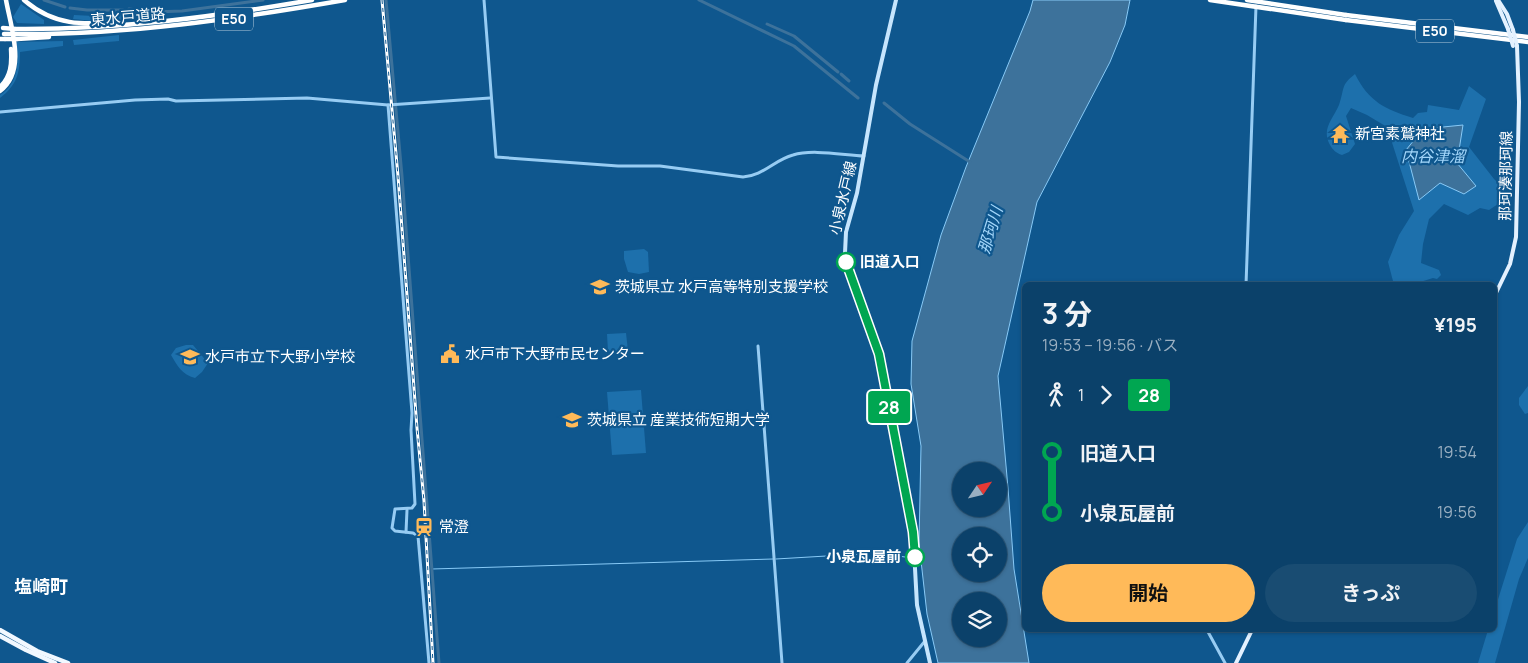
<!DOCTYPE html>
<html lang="ja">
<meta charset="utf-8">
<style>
:root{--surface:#0b416a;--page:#194c72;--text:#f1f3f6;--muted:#9aafc1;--line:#2b5a7e;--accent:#ffba59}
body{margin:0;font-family:Manrope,"Noto Sans JP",sans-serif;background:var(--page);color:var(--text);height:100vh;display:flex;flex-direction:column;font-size:19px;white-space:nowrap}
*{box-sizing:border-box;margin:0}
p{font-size:16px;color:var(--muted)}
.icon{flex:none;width:28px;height:28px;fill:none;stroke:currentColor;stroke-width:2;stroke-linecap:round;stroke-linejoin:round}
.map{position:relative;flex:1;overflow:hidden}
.sheet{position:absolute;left:1022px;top:282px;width:475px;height:350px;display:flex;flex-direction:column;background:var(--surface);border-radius:8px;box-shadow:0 1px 4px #0004,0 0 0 1px var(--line)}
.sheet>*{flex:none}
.badge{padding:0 10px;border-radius:4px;font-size:18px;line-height:32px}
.needle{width:32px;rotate:55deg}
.buttons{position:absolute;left:952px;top:462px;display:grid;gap:10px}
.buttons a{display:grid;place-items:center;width:55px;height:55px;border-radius:50%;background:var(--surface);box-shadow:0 1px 4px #0004,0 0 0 1px var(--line);font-size:25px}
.map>.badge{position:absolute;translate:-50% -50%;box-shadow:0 0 0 2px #fff}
.legs{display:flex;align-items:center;gap:8px;height:55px;padding:0 20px;font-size:16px}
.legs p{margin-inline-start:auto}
.head{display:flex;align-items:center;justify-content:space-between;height:85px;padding:0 20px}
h1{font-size:28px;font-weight:700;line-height:38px}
.cta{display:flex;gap:10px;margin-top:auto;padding:10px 20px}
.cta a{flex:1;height:58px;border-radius:30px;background:var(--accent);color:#111;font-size:20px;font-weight:700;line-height:58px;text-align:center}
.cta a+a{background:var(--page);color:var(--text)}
ul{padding:0 20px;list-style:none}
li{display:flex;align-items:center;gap:18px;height:60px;font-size:19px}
li i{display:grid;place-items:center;width:8px;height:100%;margin:0 6px;background:currentColor}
li i::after{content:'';width:12px;height:12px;margin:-6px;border:4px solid;border-radius:50%;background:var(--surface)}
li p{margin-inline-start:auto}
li:first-child i{background:linear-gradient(#0000 50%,currentColor 0)}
li:last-child i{background:linear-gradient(currentColor 50%,#0000 0)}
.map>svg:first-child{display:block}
</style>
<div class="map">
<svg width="1528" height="663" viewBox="0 0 1528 663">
<rect width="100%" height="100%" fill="#0f578e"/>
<g fill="#1d70ac">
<polygon points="21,4 44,20 44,24 17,23 13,17"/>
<polygon points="74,15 94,16 124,15 125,20 93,21 73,19"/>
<polygon points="119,35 119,41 74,45 73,40"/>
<path d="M 63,41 L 63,46 L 20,52 C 20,73 17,85 0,98 L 0,95 C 19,83 19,61 16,42 Z"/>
<path d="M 1355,74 C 1369,102 1385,109 1413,118 L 1418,113 L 1427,112 L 1428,105 L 1459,110 L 1469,86 L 1486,99 L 1469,147 L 1494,179 L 1511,196 L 1503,206 L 1498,204 L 1489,210 L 1480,208 L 1468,215 L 1444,204 L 1429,219 L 1423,244 L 1421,263 L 1439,270 L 1441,275 L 1437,279 L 1433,278 L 1417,283 L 1393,281 L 1388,262 L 1399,235 L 1414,211 L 1387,127 L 1367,115 L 1351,108 L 1346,116 L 1355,144 L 1349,152 L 1342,155 C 1336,153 1333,150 1330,145 C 1321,129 1333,119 1339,105 C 1345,88 1340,86 1355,74 Z"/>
<polygon points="644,249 648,252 649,272 639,274 628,272 624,259 624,251"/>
<polygon points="626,333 628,351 608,352 607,334"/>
<path d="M 186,345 L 193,345 L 208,363 L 202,372 L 195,378 C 182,375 177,365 171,355 L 176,348 Z"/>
<polygon points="1528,386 1528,413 1525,414 1519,405 1519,398"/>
<polygon points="641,390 646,453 612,455 607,392"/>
<polygon points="1528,522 1528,558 1519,579 1495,663 1478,663 1488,630 1495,630 1495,609 1517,539"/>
</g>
<g fill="#3d729b" stroke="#88caf7" fill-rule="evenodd">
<path d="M 1033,0 L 1130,0 L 1125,25 L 1110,62 L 1037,202 L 998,376 L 1008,488 L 1014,569 L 1029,663 L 938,663 L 927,614 L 919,543 L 921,446 L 911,384 L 912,341 L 941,235 L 966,167 L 1030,11 ZM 961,471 L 999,471 L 999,509 L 961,509 ZM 999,536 L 999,574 L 961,574 L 961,536 ZM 999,601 L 999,639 L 961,639 L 961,601 Z"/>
<polygon points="1463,125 1457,163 1476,186 1464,194 1440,183 1419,200 1406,150 1423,129"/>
</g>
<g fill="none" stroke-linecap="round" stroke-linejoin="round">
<g stroke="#88caf7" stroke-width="1">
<polyline points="776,559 877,553 912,558"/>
<polyline points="432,569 773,559"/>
</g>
<g stroke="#3d729b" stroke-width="3">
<polyline points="44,0 65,7"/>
<polyline points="386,0 402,176 439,663"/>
<polyline points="699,0 794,46 858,98"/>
<polyline points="70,8 87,10 123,10"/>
<polyline points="129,9 153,12 182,11 263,0"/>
<polyline points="767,24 794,36 838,72"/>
<polyline points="841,74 849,81"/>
<polyline points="884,103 910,124 970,162"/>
</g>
<g stroke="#97ccf3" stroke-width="3">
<path d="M 484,0 L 496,157 L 618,166 L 660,166 L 743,177 C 763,176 774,160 793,155 C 812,149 843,155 864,156"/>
<polyline points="388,105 412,413 411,430 415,504 412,508 395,509 392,528 395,531 413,533 418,536 429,663"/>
<polyline points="0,112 135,100 168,99 176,101 307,98 388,105 490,98"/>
<polyline points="1246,285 1256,6"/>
<polyline points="758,346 782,663"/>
<polyline points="406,532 407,510"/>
<polyline points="1207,630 1225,663"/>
<polyline points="907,663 925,641"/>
</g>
<polyline stroke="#c6e5fd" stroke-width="4" points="896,0 876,85 857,193 846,232 845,253 851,278 879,354 913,532 917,605 930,663"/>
<g stroke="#e3f1ff" stroke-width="4">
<polyline points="1498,0 1507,14 1513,30"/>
<polyline points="1496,1 1508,29"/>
<polyline points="1495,295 1510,264 1516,237 1519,102 1517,46"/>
<polyline points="1236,663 1252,630"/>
</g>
<g stroke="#f1f8ff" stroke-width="4.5">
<polyline points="0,630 37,651 68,663"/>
<polyline points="0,636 26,650 55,663"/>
</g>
<g stroke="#fff" stroke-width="4.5">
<path d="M 24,0 C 54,26 83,25 120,22"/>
<polyline points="1346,15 1528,37"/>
<polyline points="1346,20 1528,42"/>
<path d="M 15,29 C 115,30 213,17 312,0"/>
<path d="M 16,34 C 127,35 236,19 345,0"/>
<polyline points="0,39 5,39"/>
<polyline points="17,39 49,37"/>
<path d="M 0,87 C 11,77 12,64 11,49"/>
<path d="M 0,91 C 27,71 11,28 6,0"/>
</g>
<g stroke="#fff" stroke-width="3">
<polyline id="rail" points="382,0 398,176 417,428 424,501 433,663"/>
</g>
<use href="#rail" stroke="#0f578e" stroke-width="1" stroke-dasharray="4" stroke-linecap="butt"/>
<g stroke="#e3f1ff" stroke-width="4">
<polyline points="1508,29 1513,46"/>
<polyline points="1513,30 1517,46"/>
</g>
<g stroke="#fff" stroke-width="4.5">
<polyline points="1210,0 1346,20"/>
<polyline points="1247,0 1346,15"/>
<polyline points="3,28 15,29"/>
<polyline points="4,34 16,34"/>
<polyline points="5,39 17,39"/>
</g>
</g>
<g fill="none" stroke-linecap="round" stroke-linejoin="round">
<g stroke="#fff" stroke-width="11">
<polyline id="line-1" points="846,262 879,354 913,532 915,557"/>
</g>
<use href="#line-1" stroke="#00a651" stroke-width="8"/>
</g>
<defs>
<g id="temple-bare" transform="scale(1.5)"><path d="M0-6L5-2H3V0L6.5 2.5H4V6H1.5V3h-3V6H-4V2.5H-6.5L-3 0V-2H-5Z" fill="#ffba59" stroke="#0f578e" stroke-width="2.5" paint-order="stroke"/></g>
<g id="school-bare" transform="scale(1.5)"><path d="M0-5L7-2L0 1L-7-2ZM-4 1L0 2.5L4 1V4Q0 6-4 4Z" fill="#ffba59" stroke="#0f578e" stroke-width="2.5" paint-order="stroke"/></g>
<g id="civic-bare" transform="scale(1.5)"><path d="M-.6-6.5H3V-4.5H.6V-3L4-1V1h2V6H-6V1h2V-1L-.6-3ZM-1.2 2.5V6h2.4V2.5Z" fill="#ffba59" stroke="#0f578e" stroke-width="2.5" paint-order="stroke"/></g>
<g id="university-bare" transform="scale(1.5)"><path d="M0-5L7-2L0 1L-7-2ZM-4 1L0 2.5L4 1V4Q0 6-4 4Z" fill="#ffba59" stroke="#0f578e" stroke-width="2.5" paint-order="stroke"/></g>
<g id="station-bare" transform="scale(1.5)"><path d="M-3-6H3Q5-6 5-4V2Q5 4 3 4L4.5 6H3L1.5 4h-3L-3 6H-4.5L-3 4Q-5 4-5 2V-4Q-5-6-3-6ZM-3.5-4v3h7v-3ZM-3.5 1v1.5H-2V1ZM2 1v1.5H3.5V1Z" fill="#ffba59" stroke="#0f578e" stroke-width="2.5" paint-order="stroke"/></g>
</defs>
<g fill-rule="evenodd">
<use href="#temple-bare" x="1340" y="134"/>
<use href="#school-bare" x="600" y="287"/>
<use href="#civic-bare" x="450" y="354"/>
<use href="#school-bare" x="190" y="357"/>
<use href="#university-bare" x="572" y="420"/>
<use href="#station-bare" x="424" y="527"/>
</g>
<g fill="#fff" stroke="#00a651" stroke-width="2.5">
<circle cx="846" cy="262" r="9"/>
<circle cx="915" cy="557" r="9"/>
</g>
<g text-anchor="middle" stroke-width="4.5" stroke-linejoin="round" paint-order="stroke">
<g fill="#0f578e" stroke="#b7cddd" stroke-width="1">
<rect x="215" y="7.5" width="38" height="23" rx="4"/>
<rect x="1416" y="19.5" width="38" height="23" rx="4"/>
</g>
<g font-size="14" font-weight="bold" fill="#fff">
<text x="234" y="24">E50</text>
<text x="1435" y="36">E50</text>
</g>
<g font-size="15" fill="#fff" stroke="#0f578e">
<text transform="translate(128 17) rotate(-5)" y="5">東水戸道路</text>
<text transform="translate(1506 176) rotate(-89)" y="5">那珂湊那珂線</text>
<text transform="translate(843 198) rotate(-77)" y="5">小泉水戸線</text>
</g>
<g font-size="15" fill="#fff" stroke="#0f578e" text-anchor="start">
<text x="1355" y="139">新宮素鷲神社</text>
<text x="615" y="292">茨城県立 水戸高等特別支援学校</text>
<text x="465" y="359">水戸市下大野市民センター</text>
<text x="205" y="362">水戸市立下大野小学校</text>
<text x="587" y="425">茨城県立 産業技術短期大学</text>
<text x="439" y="532">常澄</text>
</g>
<g font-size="15" font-weight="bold" fill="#fff" stroke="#0f578e" text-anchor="start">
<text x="860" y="267">旧道入口</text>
<text x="901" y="562" text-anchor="end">小泉瓦屋前</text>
</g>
<g font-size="16" font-style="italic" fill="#a3d6fa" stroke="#0f578e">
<text x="1433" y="162">内谷津溜</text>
<text transform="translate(990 230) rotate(-73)" y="6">那珂川</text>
</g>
<g font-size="18" font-weight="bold" fill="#fff" stroke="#0f578e">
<text x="41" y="593">塩崎町</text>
</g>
</g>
</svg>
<div class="buttons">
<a><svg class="needle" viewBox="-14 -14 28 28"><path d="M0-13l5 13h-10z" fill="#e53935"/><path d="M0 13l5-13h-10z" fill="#9aafc1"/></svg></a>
<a><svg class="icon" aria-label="locate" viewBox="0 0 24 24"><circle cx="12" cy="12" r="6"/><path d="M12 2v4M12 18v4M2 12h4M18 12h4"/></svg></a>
<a><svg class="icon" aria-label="layers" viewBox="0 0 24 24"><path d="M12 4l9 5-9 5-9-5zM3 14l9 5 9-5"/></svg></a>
</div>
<b class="badge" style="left:889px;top:407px;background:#00a651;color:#fff">28</b>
<section class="sheet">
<div class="head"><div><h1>3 分</h1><p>19:53 – 19:56 · バス</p></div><b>¥195</b></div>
<div class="legs"><svg class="icon" aria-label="walk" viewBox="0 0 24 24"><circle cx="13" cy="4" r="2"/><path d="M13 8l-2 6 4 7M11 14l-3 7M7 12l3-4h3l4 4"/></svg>1<svg class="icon" aria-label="forward" viewBox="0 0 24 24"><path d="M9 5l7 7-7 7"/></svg><b class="badge" style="background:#00a651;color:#fff">28</b></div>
<ul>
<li><i style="color:#00a651"></i><b>旧道入口</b><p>19:54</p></li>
<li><i style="color:#00a651"></i><b>小泉瓦屋前</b><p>19:56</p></li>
</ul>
<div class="cta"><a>開始</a><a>きっぷ</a></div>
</section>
</div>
